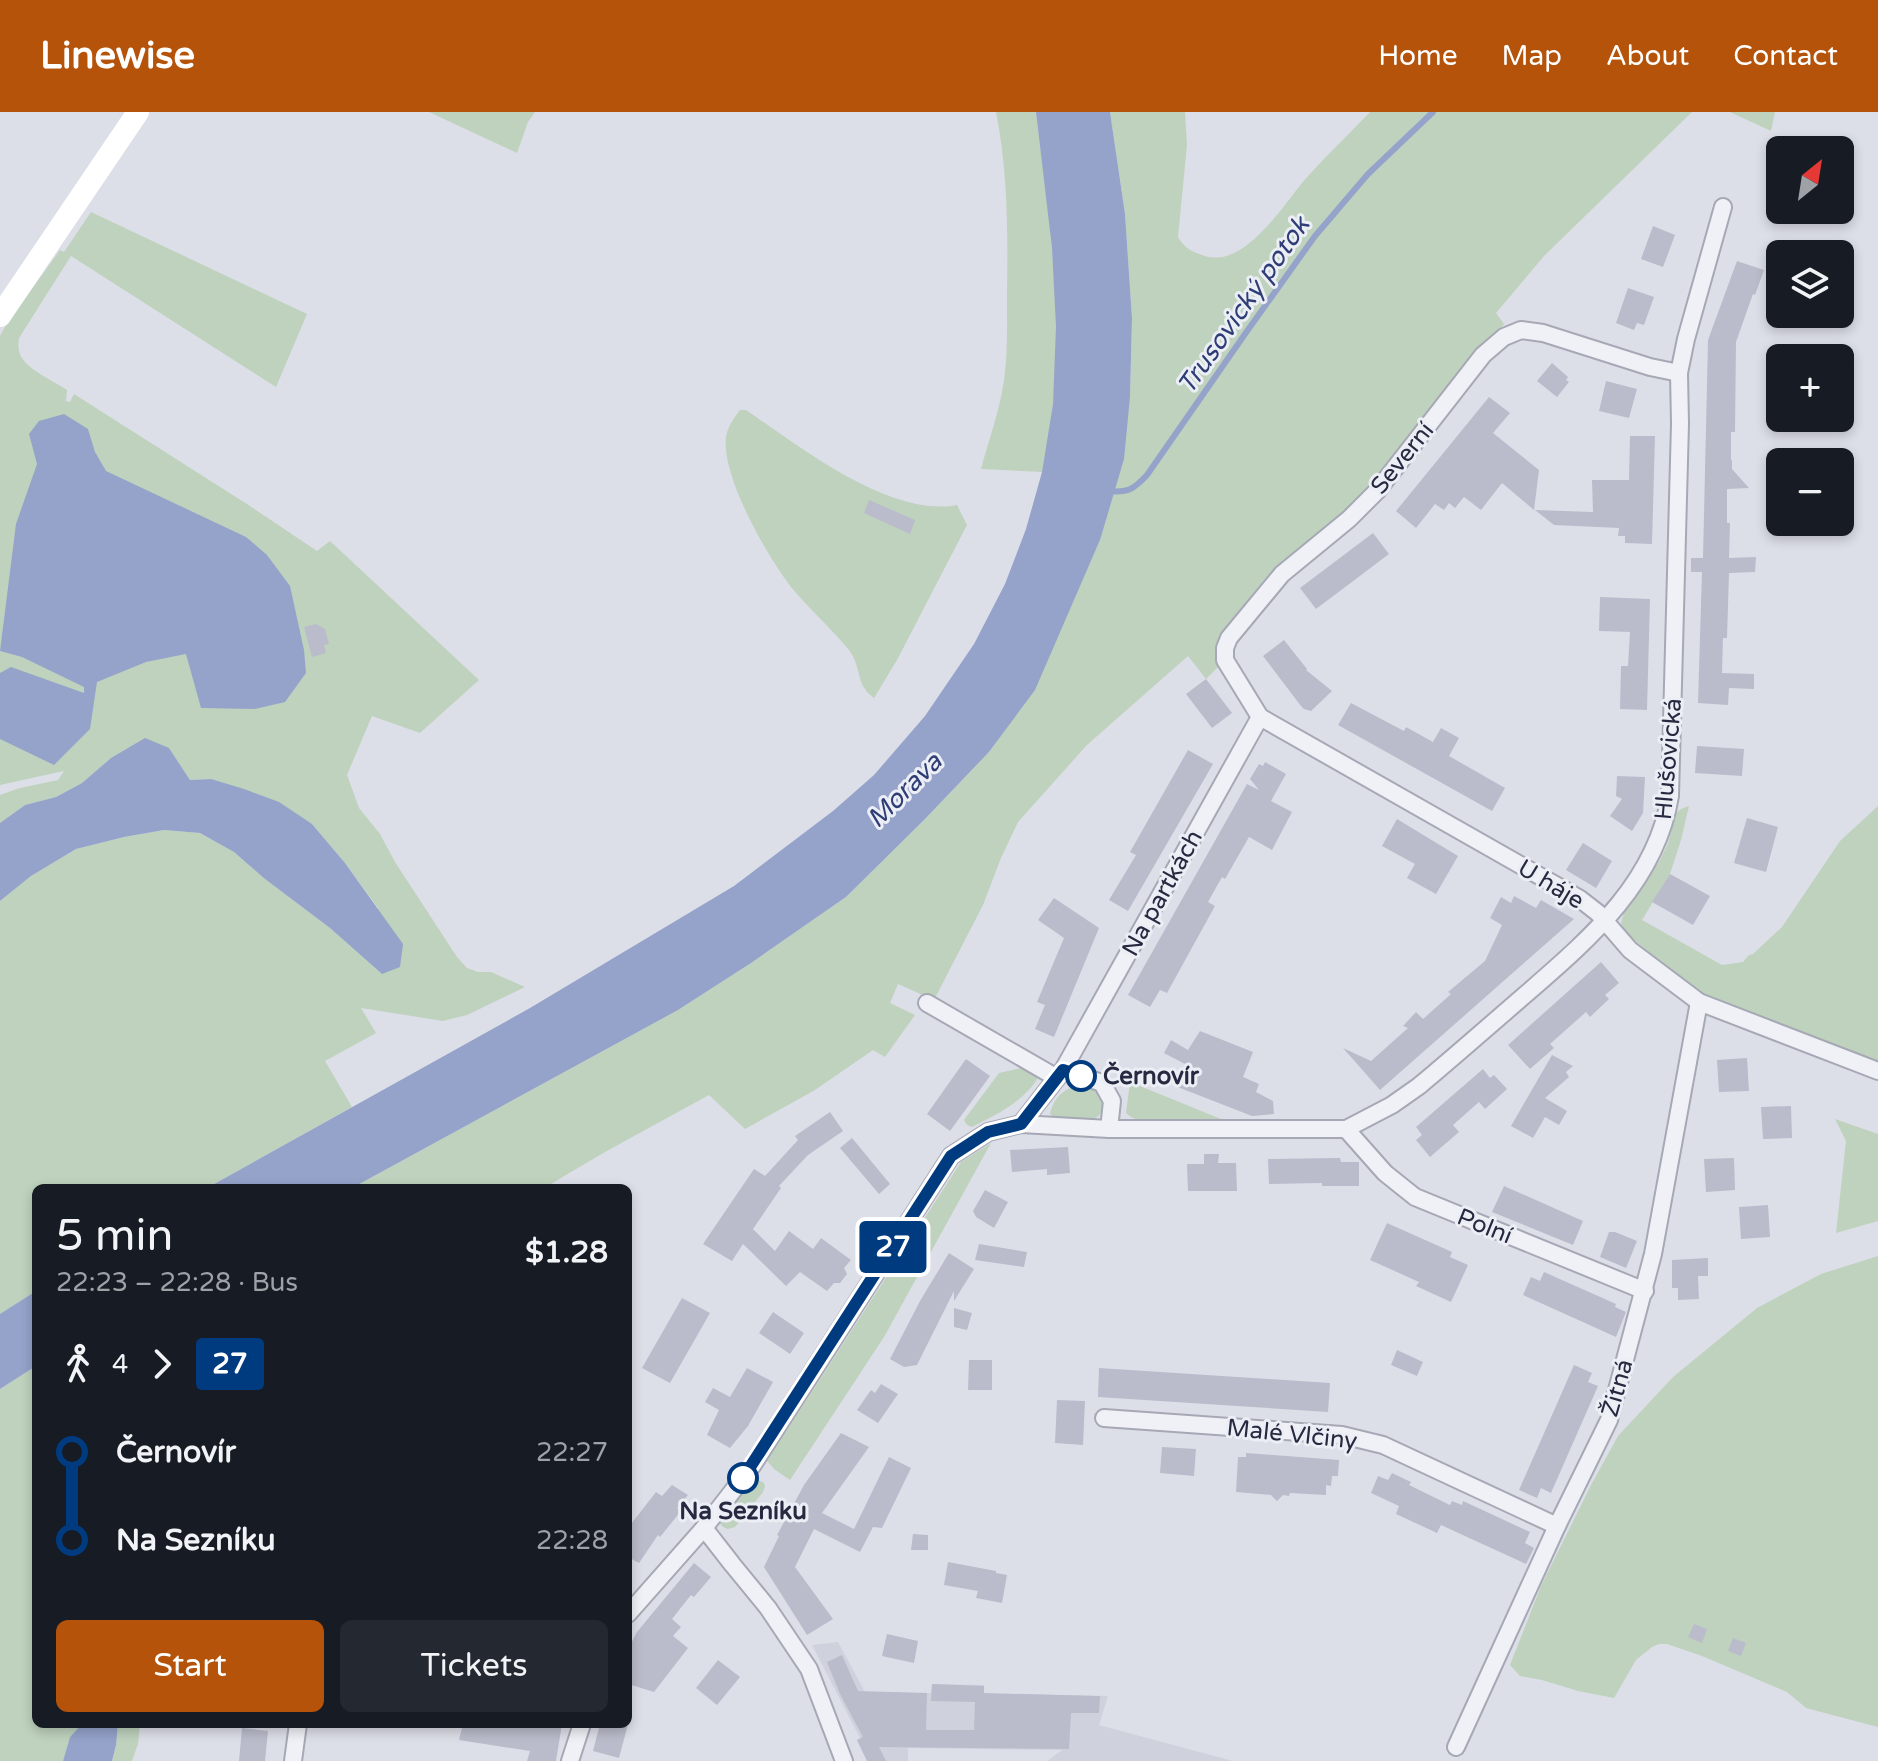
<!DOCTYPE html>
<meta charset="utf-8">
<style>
:root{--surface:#171b24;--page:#242831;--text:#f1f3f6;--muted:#9ea1a6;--accent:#b45309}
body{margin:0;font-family:"Varela Round",sans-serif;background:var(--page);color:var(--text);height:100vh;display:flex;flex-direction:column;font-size:30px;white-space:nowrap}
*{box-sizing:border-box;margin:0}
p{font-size:26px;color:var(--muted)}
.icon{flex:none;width:44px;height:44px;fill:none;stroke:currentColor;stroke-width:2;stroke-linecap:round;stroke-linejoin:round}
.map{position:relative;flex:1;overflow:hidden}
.panel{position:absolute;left:32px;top:1072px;width:600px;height:544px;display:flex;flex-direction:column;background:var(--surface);border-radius:12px;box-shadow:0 4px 12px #0003}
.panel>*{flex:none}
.badge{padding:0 16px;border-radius:6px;font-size:28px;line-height:52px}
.needle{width:52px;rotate:30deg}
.controls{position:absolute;left:1766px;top:24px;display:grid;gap:16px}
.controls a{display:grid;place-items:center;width:88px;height:88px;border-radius:12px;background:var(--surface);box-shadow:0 4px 12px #0003;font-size:40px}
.map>.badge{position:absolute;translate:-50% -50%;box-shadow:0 0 0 4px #fff}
.legs{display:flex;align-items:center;gap:12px;height:88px;padding:0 24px;font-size:26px}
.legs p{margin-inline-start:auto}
.overview{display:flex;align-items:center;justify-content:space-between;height:136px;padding:0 24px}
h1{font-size:44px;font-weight:600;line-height:60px}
.cta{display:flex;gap:16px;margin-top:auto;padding:16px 24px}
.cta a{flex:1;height:92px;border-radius:12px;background:var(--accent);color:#fff;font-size:32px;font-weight:600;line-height:92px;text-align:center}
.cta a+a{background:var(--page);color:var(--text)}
ul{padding:0 24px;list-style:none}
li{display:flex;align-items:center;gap:28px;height:88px;font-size:30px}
li i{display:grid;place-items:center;width:12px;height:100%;margin:0 10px;background:currentColor}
li i::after{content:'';width:20px;height:20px;margin:-10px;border:6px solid;border-radius:50%;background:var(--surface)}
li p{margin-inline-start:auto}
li:first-child i{background:linear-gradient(#0000 50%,currentColor 0)}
li:last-child i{background:linear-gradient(currentColor 50%,#0000 0)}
header{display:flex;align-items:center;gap:48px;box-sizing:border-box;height:112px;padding:0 40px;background:var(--accent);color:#fff}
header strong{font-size:38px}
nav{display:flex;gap:44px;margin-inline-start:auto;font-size:28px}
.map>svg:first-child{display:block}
</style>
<header>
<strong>Linewise</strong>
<nav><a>Home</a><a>Map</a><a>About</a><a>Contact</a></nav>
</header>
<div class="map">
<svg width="1878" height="1649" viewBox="0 0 1878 1649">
<rect width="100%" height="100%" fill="#dddfe8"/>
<polygon fill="#cfd1dd" points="838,1530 865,1580 931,1581 932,1572 984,1573 984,1581 989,1582 1108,1584 1099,1613 1233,1649 1047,1649 1062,1638 908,1636 908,1649 867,1649 857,1628 860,1626 812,1533"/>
<g fill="#bed2bd">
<polygon points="429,0 535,0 528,10 517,41"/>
<path d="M 996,0 L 1036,0 C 1048,97 1064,196 1053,293 C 1050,315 1046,338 1042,360 L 981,357 C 989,327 1000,298 1004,268 C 1008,240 1007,211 1007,183 C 1008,122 1008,60 996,0 Z"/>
<path d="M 1110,0 L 1185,0 L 1187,33 L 1178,125 C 1184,135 1190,139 1202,143 C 1245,160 1285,89 1309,63 C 1329,41 1350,21 1370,0 L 1692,0 L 1544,144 L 1496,201 L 1504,212 L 1353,397 L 1230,512 L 1218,535 L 1219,554 L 1206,567 L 1188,544 L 1087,633 L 1018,710 L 1001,746 L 983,793 L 934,888 L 898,872 L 890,891 L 915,903 L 885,945 L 873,938 L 815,978 L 745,1017 L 709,983 L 605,1040 L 544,1076 L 352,1076 L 678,898 L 751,851 L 846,785 L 924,708 L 989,640 L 1034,578 L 1100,428 L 1130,285 L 1132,206 L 1125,102 Z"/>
<polygon points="1730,0 1775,0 1771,19"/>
<path d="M 91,100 L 307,202 L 276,275 L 71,144 L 19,226 C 18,233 18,240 22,246 C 29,258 55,270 67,278 L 66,289 L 70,290 L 74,282 L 250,394 L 317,439 L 330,429 L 479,568 L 420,621 L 372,604 L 347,663 L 359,696 L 380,722 L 395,750 L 457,845 L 467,856 L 478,860 L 491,860 L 525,875 L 467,903 L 443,909 L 361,896 L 376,921 L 325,949 L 352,995 L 207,1076 L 36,1076 L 36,1179 L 0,1202 L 0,789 L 31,764 L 76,737 L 124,725 L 164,718 L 200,721 L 234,740 L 265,767 L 330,816 L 382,862 L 378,796 L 345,751 L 312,712 L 211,667 L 190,668 L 169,636 L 111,646 L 82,671 L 56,685 L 25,693 L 0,711 L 0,683 L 20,676 L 58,668 L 64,659 L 0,673 L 0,224 L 6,213 L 60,138 L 64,140 Z"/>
<path d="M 740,298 L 746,298 C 799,334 890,406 957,393 L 967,413 L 897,548 L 874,586 C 871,583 867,581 865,577 C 858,568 859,551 849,538 C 831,516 809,497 791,475 C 767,444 721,364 726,325 C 728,314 734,306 740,298 Z"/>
<polygon points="1689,694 1681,728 1670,762 1642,808 1722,853 1743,850 1749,843 1753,842 1782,815 1840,729 1878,694 1878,950 1703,884 1633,827 1626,824 1621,811 1624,800 1660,748 1668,731 1676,701 1681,697"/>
<path d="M 1022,956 C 1028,958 1035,960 1038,966 C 1023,990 996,1003 972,1015 L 967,1013 L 964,1008 L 999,961 Z"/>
<polygon points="1130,970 1226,1009 1140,1009 1131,1005 1126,1001"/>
<path d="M 1085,973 C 1089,974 1094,975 1097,978 C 1109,987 1105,1005 1090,1008 C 1080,1010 1067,1008 1057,1008 L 1050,1002 C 1054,984 1066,974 1085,973 Z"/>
<polygon points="1835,1007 1878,1022 1878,1109 1836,1121 1846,1029"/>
<polygon points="991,1031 884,1225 790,1368 774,1357 767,1349 961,1050"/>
<polygon points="1878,1144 1878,1615 1806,1596 1787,1580 1702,1544 1667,1532 1659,1532 1652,1535 1636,1548 1614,1586 1578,1579 1542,1568 1520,1564 1510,1553 1541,1474 1591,1373 1618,1324 1673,1265 1757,1196 1821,1162"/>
<polygon points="36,1254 36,1612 82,1612 70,1625 63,1649 0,1649 0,1277"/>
<polygon points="755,1366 764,1371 765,1374 763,1380 735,1415 728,1417 723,1415 719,1410 720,1407 749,1369"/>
<polygon points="118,1612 140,1612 138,1632 132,1649 112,1649 116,1633"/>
</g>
<g fill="#95a3ca">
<polygon points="1036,0 1110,0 1125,102 1132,206 1130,285 1124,347 1100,428 1035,578 989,640 924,708 846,785 751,851 678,898 352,1076 207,1076 530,896 734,774 833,699 874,663 925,604 974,532 1005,472 1026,417 1042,360 1053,292 1056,215 1052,136"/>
<polygon points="64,302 88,317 95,340 106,359 246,425 267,443 290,474 304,538 306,561 285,590 255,597 201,596 186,542 146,550 97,570 90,617 54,653 0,627 0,561 11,555 84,581 84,575 22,545 0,539 16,412 37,352 29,322 39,309"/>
<polygon points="145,626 169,636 190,668 211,667 244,677 279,690 312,712 345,751 403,832 400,855 382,862 330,816 265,767 234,740 200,721 164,718 124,725 76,737 31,764 0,789 0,711 25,693 56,685 82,671 111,646"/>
<polygon points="36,1179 36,1254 0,1277 0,1202"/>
<polygon points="82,1612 118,1612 116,1633 112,1649 63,1649 70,1625"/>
</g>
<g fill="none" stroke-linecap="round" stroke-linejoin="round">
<path stroke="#95a3ca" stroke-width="6" d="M 1109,379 C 1128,381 1134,377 1147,363 L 1245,222 L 1315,124 L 1368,62 L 1433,0"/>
</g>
<g fill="#babccb">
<polygon points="1653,114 1675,123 1663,155 1641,147"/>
<polygon points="1737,149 1764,158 1755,183 1753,182 1736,230 1735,320 1731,320 1731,348 1732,348 1732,357 1749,376 1727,377 1727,411 1730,411 1729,446 1756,445 1755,460 1729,461 1727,526 1723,526 1722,561 1754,562 1754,577 1729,576 1728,593 1698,591 1702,460 1691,460 1691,446 1703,446 1708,228"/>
<polygon points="1628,176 1654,185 1644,213 1637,211 1634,218 1616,211"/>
<polygon points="1552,251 1568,265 1566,268 1569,270 1557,285 1537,269"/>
<polygon points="1606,269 1637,277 1629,306 1599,299"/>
<polygon points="1489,285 1510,301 1493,321 1539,358 1534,398 1502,371 1481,398 1464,385 1455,396 1449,391 1444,398 1435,392 1416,416 1396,399"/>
<polygon points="1630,324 1655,324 1652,432 1625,431 1625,424 1618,424 1619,416 1554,413 1535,398 1593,400 1592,368 1629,368"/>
<polygon points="869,388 915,408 910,422 864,401"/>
<polygon points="1373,421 1389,442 1316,497 1300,476"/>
<polygon points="1600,485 1650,487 1647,598 1620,597 1621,554 1628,554 1630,520 1599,519"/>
<polygon points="316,512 325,517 329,532 324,533 326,541 312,545 304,515"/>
<polygon points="1284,528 1307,557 1306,558 1332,579 1311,599 1304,597 1301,594 1263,544"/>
<polygon points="1206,567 1232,601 1212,616 1186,582"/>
<polygon points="1351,591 1404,619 1406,615 1433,630 1441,616 1459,626 1449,644 1505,676 1492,699 1338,613"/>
<polygon points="1697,634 1744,637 1742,664 1695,661"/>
<polygon points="1188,638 1213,652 1128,799 1109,788 1136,743 1130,740"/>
<polygon points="1265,650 1286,662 1271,689 1292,700 1272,738 1249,725 1225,767 1222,765 1208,790 1215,794 1167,881 1160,878 1150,895 1128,883 1247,672 1259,678 1250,667 1259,652 1263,654"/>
<polygon points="1617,664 1645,665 1643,701 1632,719 1610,704 1622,687 1616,684"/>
<polygon points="1747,706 1778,715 1766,760 1734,751"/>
<polygon points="1397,707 1458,744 1436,782 1407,766 1415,752 1382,734"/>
<polygon points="1583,731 1612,749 1596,776 1566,758"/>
<polygon points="1670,762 1710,784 1693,813 1652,790"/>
<polygon points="1514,784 1536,796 1541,788 1574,807 1380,978 1343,936 1371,949 1408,916 1403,914 1416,900 1423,907 1451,882 1448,880 1485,849 1502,813 1490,806 1501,785 1511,791"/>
<polygon points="1054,786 1099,816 1054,925 1035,917 1045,893 1037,890 1064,826 1038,808"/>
<polygon points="1601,850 1619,871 1605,883 1609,887 1590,905 1586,900 1550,932 1554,936 1530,957 1508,933"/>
<polygon points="1200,919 1253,940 1243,965 1259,972 1256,980 1273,989 1274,1002 1252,1004 1175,974 1185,952 1164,941 1171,928 1188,938"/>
<polygon points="1552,943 1573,954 1566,960 1569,965 1545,986 1567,999 1559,1013 1545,1005 1533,1026 1511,1014"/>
<polygon points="1747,946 1749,979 1719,980 1717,948"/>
<polygon points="966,947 990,964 950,1019 927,1002"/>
<polygon points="1483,957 1490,966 1494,963 1507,977 1485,997 1479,990 1453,1013 1459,1020 1430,1045 1416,1028 1422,1023 1416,1015"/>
<polygon points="1791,994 1792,1026 1763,1027 1761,995"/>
<polygon points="830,1000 843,1019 808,1043 779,1074 781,1076 753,1117 775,1139 789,1119 813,1137 821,1126 851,1148 844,1156 847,1162 840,1171 834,1171 827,1179 800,1160 786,1174 743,1132 732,1149 703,1132 754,1057 765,1064 798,1028 795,1024"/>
<polygon points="852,1026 890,1072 879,1082 840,1036"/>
<polygon points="1068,1035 1070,1061 1047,1063 1047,1057 1012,1060 1010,1038"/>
<polygon points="1204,1042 1219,1042 1218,1051 1236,1051 1237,1079 1188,1079 1187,1052 1204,1052"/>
<polygon points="1340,1046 1341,1050 1359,1050 1359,1074 1322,1074 1322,1071 1269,1072 1268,1047"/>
<polygon points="1734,1046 1735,1078 1706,1080 1704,1047"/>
<polygon points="1504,1074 1583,1109 1573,1133 1492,1100"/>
<polygon points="985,1078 1008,1090 994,1116 976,1105 973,1099"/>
<polygon points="1768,1093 1770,1125 1741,1127 1739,1095"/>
<polygon points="1387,1111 1452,1140 1450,1145 1468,1153 1451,1190 1416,1174 1419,1170 1370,1148"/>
<polygon points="1609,1120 1615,1120 1637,1129 1626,1156 1600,1145"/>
<polygon points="979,1132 1027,1140 1024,1155 975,1148"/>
<polygon points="949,1141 974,1157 954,1189 954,1179 917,1253 904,1255 890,1247 920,1189"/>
<polygon points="1708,1146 1708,1164 1698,1164 1699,1187 1678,1188 1678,1176 1672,1176 1672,1148"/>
<polygon points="1544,1160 1616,1192 1615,1195 1626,1200 1616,1225 1523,1183 1531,1165 1540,1169"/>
<polygon points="682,1186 710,1201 670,1271 642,1256"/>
<polygon points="954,1196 972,1201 967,1218 954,1215"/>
<polygon points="773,1200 804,1221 790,1242 759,1221"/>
<polygon points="1397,1238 1423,1250 1417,1264 1391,1253"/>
<polygon points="969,1248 992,1248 992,1278 968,1278"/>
<polygon points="1574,1253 1592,1261 1588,1270 1598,1274 1551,1381 1541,1376 1537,1386 1519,1378"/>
<polygon points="747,1256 773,1270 748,1314 730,1336 707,1323 719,1298 705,1290 713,1276 730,1285"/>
<polygon points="1099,1256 1330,1271 1328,1300 1098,1285"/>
<polygon points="881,1272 898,1282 878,1311 857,1298 871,1278 875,1281"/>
<polygon points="1057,1288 1085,1289 1083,1333 1055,1331"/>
<polygon points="841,1321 869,1335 822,1401 854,1417 889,1345 911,1356 882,1416 873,1415 860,1440 814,1417 795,1455 833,1507 807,1523 764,1455 779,1424 777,1423 804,1373"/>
<polygon points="1162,1335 1196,1337 1194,1364 1160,1361"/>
<polygon points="1246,1341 1339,1348 1338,1364 1332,1364 1331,1374 1326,1373 1326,1383 1290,1381 1289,1384 1283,1383 1277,1389 1271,1383 1236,1380 1238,1345 1246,1345"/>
<polygon points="1392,1361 1411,1370 1409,1373 1450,1393 1452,1389 1462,1393 1463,1389 1530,1420 1525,1431 1534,1436 1526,1452 1441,1413 1437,1421 1396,1402 1399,1394 1371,1381 1378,1364 1388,1368"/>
<polygon points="672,1373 688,1383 677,1396 681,1399 660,1425 658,1423 639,1451 628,1445 628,1416 656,1380 662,1384"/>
<polygon points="913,1422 928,1423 928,1438 911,1438"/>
<polygon points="948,1450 996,1459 996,1461 1007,1463 1002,1491 976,1486 978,1479 944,1473"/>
<polygon points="694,1451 711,1465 694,1485 691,1483 672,1507 681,1515 673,1524 688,1536 654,1580 628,1572 628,1537 637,1520"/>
<polygon points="1694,1512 1707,1517 1702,1531 1688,1525"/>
<polygon points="887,1522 918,1529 914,1551 882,1544"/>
<polygon points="1733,1526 1746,1531 1741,1544 1728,1539"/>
<polygon points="842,1543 858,1579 927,1581 926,1618 974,1618 975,1590 931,1589 932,1572 984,1574 984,1581 1100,1584 1099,1601 1071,1601 1069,1637 879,1635 886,1649 867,1649 857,1628 863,1625 840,1582 827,1550"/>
<polygon points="718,1548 740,1565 717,1593 696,1576"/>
<polygon points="463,1612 508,1612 537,1616 538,1612 562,1612 556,1649 527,1649 530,1639 459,1628"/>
<polygon points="600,1612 628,1612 619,1646 593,1639"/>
<polygon points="242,1616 268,1619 265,1649 239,1649"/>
</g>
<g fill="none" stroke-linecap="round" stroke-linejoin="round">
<g stroke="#a6a8b5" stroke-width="20">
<g id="street">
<polyline points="1679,261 1650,255 1543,221 1521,218 1504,225 1483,243 1377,379 1349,407 1282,462 1229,526 1225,536 1225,548 1260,605 1580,787 1598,801 1630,838 1699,890 1878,959"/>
<polyline points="927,891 1057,966"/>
<polyline points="1063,958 1102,971 1112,989 1109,1017"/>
<polyline points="1021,1012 1063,958 1260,605"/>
<polyline points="1346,1017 1385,1061 1415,1085 1645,1179"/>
<polyline points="1104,1306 1342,1323 1383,1333 1557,1414"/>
<polyline points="704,1416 732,1452 768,1496 809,1557 844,1649"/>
<path d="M 628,1502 L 704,1416 L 752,1354 L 951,1044 L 988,1020 L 1021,1012 L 1109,1017 L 1346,1017 L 1392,993 L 1419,974 C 1455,944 1490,913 1526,882 C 1588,828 1656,771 1670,684 L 1680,312 L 1679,261 L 1686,227 L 1723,95"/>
<polyline points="1456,1635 1557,1414 1609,1308 1653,1142 1699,890"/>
<polyline points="293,1649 298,1612"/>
<polyline points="570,1649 582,1612"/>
</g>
</g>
<use href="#street" stroke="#f0f1f6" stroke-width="16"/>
<polyline stroke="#fff" stroke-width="22" points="0,204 138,0"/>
</g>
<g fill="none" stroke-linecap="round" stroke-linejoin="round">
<g stroke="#fff" stroke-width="18">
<polyline id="line-1" points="743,1366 951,1044 988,1020 1021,1012 1063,958 1081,964"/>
</g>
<use href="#line-1" stroke="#003b80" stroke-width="12"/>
</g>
<g fill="#fff" stroke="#003b80" stroke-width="4">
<circle cx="1081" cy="964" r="14"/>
<circle cx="743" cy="1366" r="14"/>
</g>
<g text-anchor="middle" stroke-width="6" stroke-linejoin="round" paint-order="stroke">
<g font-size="24" fill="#26293f" stroke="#eceef5">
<text transform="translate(1402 346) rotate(-51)" y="8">Severní</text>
<text transform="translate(1668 647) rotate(-85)" y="8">Hlušovická</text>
<text transform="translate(1551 772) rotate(31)" y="8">U háje</text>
<text transform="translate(1162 781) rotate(-61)" y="8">Na partkách</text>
<text transform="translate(1485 1114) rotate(22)" y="8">Polní</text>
<text transform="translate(1617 1276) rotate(-74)" y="8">Žitná</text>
<text transform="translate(1292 1322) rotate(6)" y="8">Malé Vlčiny</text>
</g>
<g font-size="24" font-weight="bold" fill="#26293f" stroke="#eceef5" text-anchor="start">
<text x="1103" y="972">Černovír</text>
<text x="743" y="1407" text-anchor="middle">Na Sezníku</text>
</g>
<g font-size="26" font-style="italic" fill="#2e3d75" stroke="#eceef5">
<text transform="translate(1243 193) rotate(-55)" y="9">Trusovický potok</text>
<text transform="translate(904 678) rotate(-45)" y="9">Morava</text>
</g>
</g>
</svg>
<div class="controls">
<a><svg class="needle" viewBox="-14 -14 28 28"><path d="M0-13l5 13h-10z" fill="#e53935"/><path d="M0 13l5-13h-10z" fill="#9ea1a6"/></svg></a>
<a><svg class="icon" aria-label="layers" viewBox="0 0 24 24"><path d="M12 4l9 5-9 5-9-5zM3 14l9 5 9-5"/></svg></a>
<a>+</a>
<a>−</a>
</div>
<b class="badge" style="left:893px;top:1135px;background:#003b80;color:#fff">27</b>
<section class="panel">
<div class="overview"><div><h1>5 min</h1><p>22:23 – 22:28 · Bus</p></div><b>$1.28</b></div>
<div class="legs"><svg class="icon" aria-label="walk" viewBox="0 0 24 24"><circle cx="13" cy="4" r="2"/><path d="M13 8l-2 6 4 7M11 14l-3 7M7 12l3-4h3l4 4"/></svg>4<svg class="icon" aria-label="forward" viewBox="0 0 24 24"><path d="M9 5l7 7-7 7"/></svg><b class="badge" style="background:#003b80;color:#fff">27</b></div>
<ul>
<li><i style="color:#003b80"></i><b>Černovír</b><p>22:27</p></li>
<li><i style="color:#003b80"></i><b>Na Sezníku</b><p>22:28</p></li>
</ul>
<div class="cta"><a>Start</a><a>Tickets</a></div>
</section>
</div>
